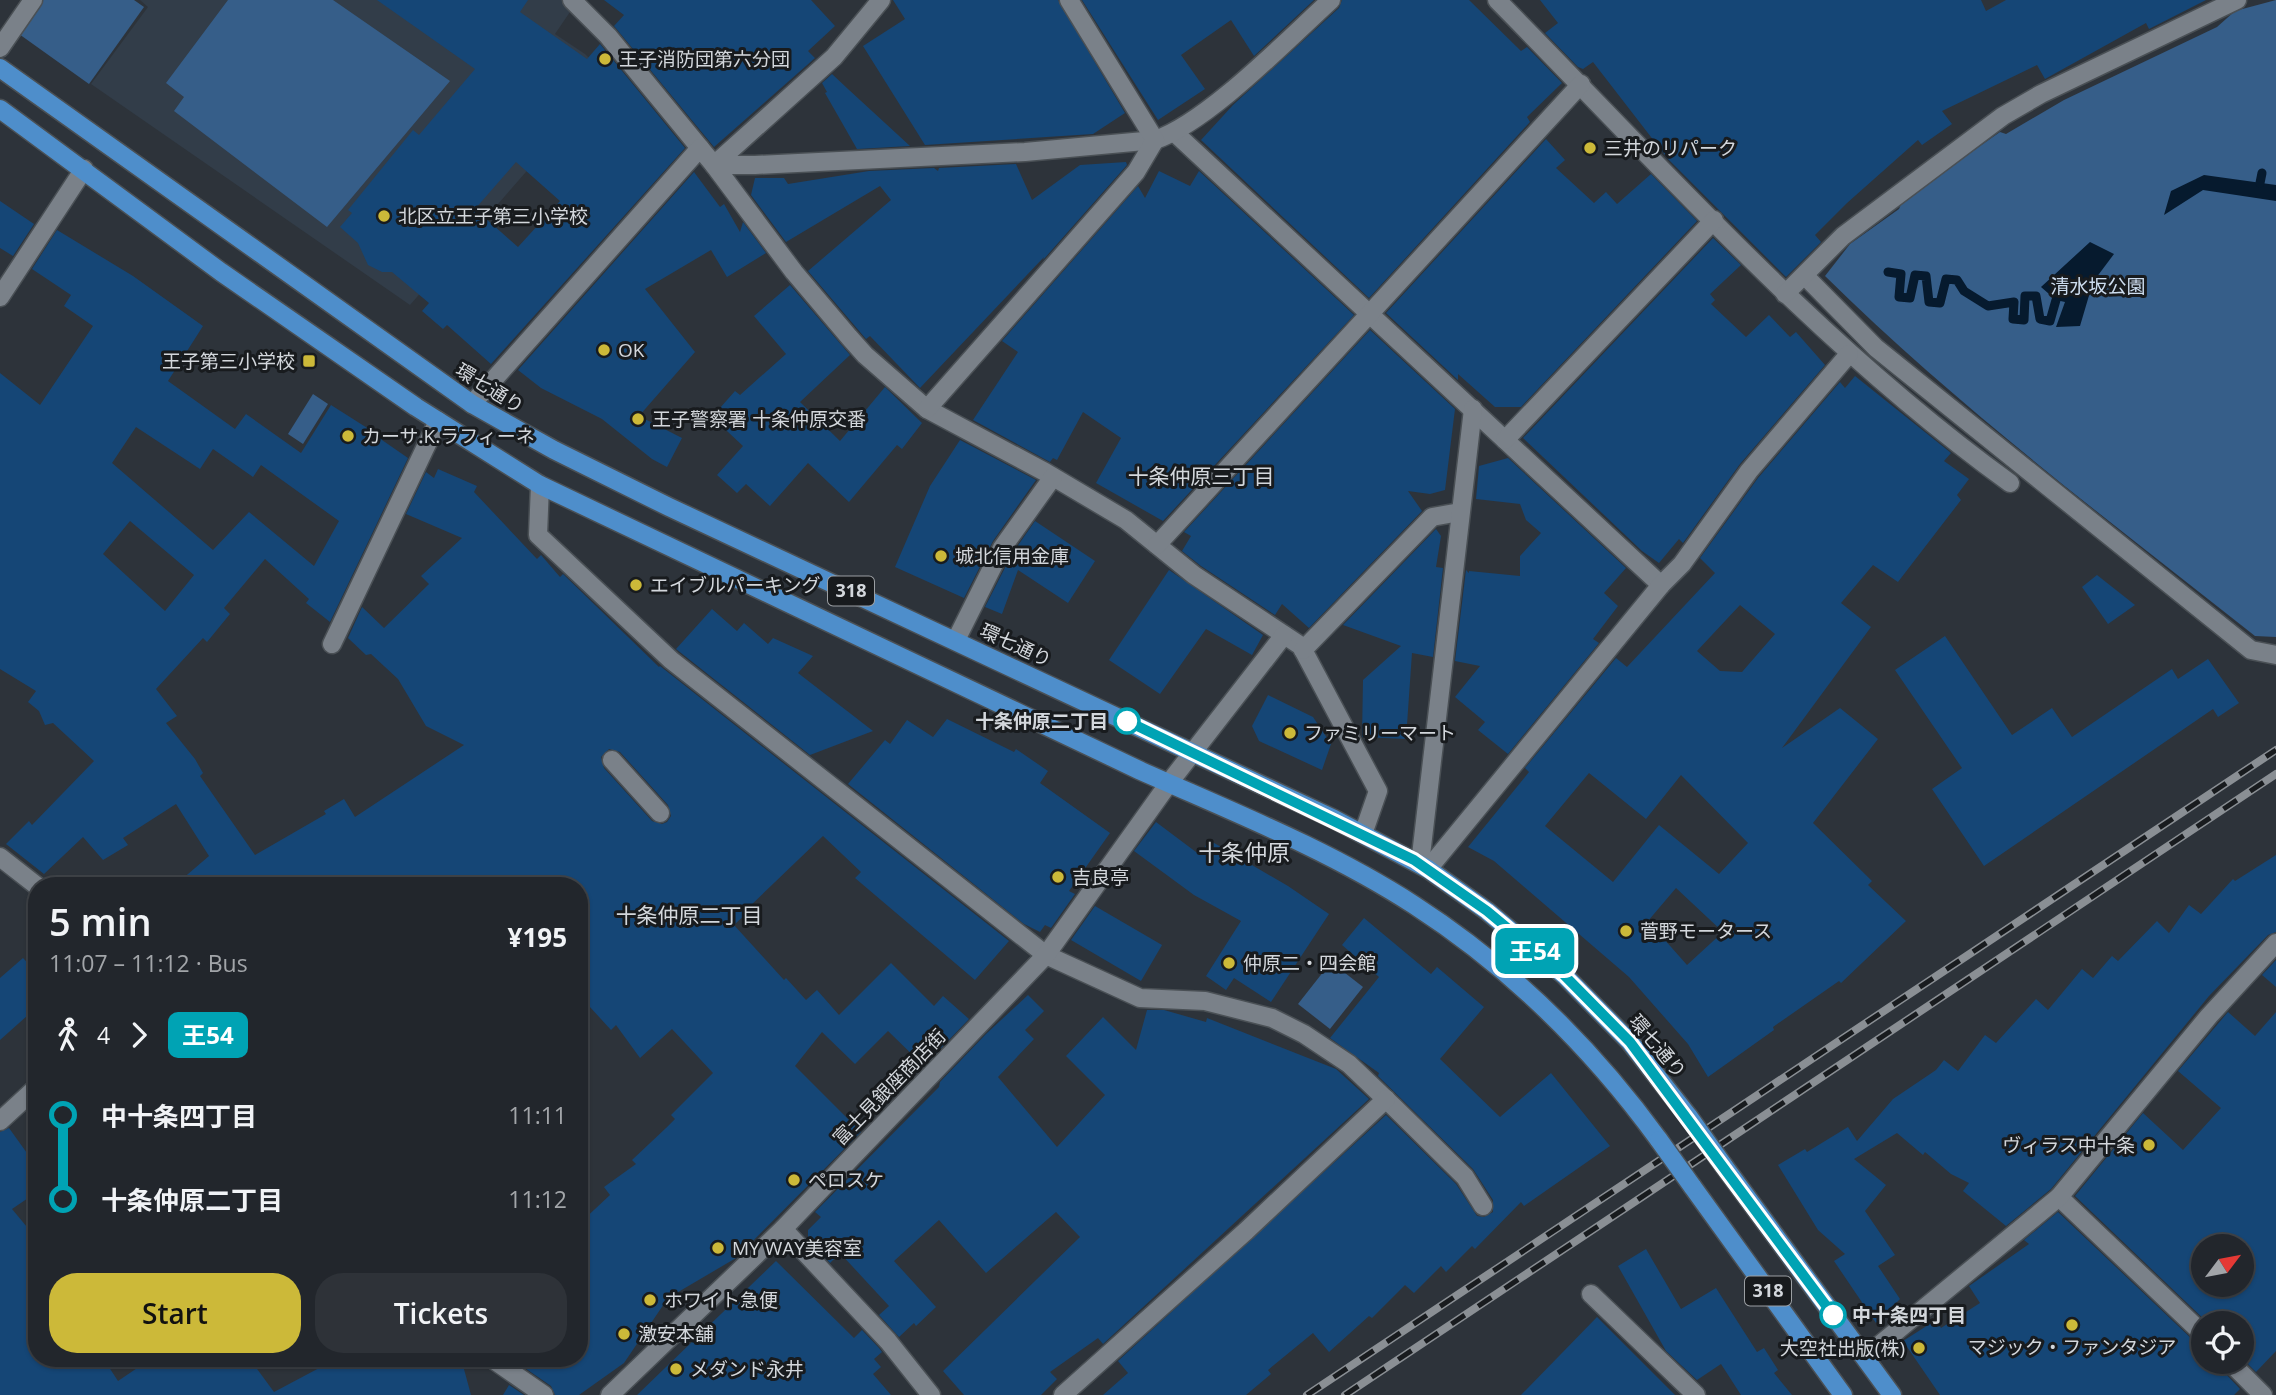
<!DOCTYPE html>
<meta charset="utf-8">
<style>
:root{--surface:#22262c;--page:#2e3238;--text:#f1f3f6;--muted:#a2a5a9;--line:#3f4348;--accent:#ccb939}
body{margin:0;font-family:"Open Sans","Noto Sans JP",sans-serif;background:var(--page);color:var(--text);height:100vh;display:flex;flex-direction:column;font-size:26px;white-space:nowrap}
*{box-sizing:border-box;margin:0}
p{font-size:23px;color:var(--muted)}
.icon{flex:none;width:38px;height:38px;fill:none;stroke:currentColor;stroke-width:2;stroke-linecap:round;stroke-linejoin:round}
.map{position:relative;flex:1;overflow:hidden}
.details{position:absolute;left:28px;top:877px;width:560px;height:490px;display:flex;flex-direction:column;background:var(--surface);border-radius:28px;box-shadow:0 2px 5px #0004,0 0 0 2px var(--line)}
.details>*{flex:none}
.badge{padding:0 14px;border-radius:10px;font-size:24px;line-height:46px}
.needle{width:46px;rotate:58deg}
.tools{position:absolute;left:2191px;top:1234px;display:grid;gap:14px}
.tools a{display:grid;place-items:center;width:63px;height:63px;border-radius:50%;background:var(--surface);box-shadow:0 2px 5px #0004,0 0 0 2px var(--line);font-size:35px}
.map>.badge{position:absolute;translate:-50% -50%;box-shadow:0 0 0 4px #fff}
.legs{display:flex;align-items:center;gap:10px;height:77px;padding:0 21px;font-size:23px}
.legs p{margin-inline-start:auto}
.headline{display:flex;align-items:center;justify-content:space-between;height:119px;padding:0 21px}
h1{font-size:38px;font-weight:600;line-height:52px}
.primary-button{display:flex;gap:14px;margin-top:auto;padding:14px 21px}
.primary-button a{flex:1;height:80px;border-radius:28px;background:var(--accent);color:#111;font-size:28px;font-weight:600;line-height:80px;text-align:center}
.primary-button a+a{background:var(--page);color:var(--text)}
ul{padding:0 21px;list-style:none}
li{display:flex;align-items:center;gap:24px;height:84px;font-size:26px}
li i{display:grid;place-items:center;width:10px;height:100%;margin:0 9px;background:currentColor}
li i::after{content:'';width:18px;height:18px;margin:-9px;border:5px solid;border-radius:50%;background:var(--surface)}
li p{margin-inline-start:auto}
li:first-child i{background:linear-gradient(#0000 50%,currentColor 0)}
li:last-child i{background:linear-gradient(currentColor 50%,#0000 0)}
.map>svg:first-child{display:block}
</style>
<div class="map">
<svg width="2276" height="1395" viewBox="0 0 2276 1395">
<rect width="100%" height="100%" fill="#2d333a"/>
<polygon fill="#323d49" points="140,0 563,0 572,9 555,34 585,54 605,74 566,126 410,305 91,84 148,7"/>
<g fill="#365e89">
<polygon points="42,0 134,0 144,7 89,84 19,34"/>
<polygon points="228,0 333,0 450,81 327,227 174,111 184,97 166,83"/>
<path d="M 2276,0 L 2276,637 L 2255,636 C 2108,520 1958,407 1825,276 L 1850,244 L 1899,209 L 1903,200 L 2000,132 L 2006,134 L 2064,100 L 2217,27 L 2235,11 Z"/>
<polygon points="313,394 328,404 303,444 288,434"/>
<polygon points="1331,962 1363,987 1330,1029 1298,1004"/>
</g>
<g fill="#061a2e">
<polygon points="2204,175 2276,185 2276,201 2203,190 2164,215 2171,191"/>
<polygon points="2090,242 2114,254 2093,282 2080,326 2056,327 2065,302 2056,300 2041,287"/>
</g>
<g fill="none" stroke-linecap="round" stroke-linejoin="round">
<g stroke="#061a2e" stroke-width="9">
<polyline points="2260,183 2262,173"/>
<polyline points="1888,272 1901,274 1899,297 1910,298 1915,275 1926,276 1929,302 1940,303 1946,279 1957,280 1964,291 1988,306 2014,302 2013,319 2024,320 2025,296 2036,296 2040,319 2050,321 2056,300"/>
</g>
</g>
<g fill="#154676" fill-rule="evenodd">
<path d="M 377,0 L 528,0 L 520,12 L 587,59 L 600,44 L 685,148 L 491,364 L 447,325 L 443,329 L 422,311 L 429,303 L 392,272 L 382,272 L 368,265 L 358,243 L 340,227 L 352,213 L 348,210 L 413,130 L 419,135 L 475,69 ZM 516,162 L 560,201 L 518,247 L 475,209 Z"/>
<polygon points="604,0 811,0 835,26 808,51 815,58 714,147 614,26 624,15"/>
<polygon points="893,0 1058,0 1125,113 1093,134 925,145 863,46 905,19"/>
<polygon points="1082,0 1314,0 1254,56 1231,20 1181,55 1205,89 1158,120"/>
<polygon points="1342,0 1469,0 1521,51 1527,47 1562,83 1527,117 1530,122 1369,298 1201,140 1233,105 1339,8"/>
<polygon points="1540,0 1981,0 1986,11 2006,0 2206,0 2149,29 2146,23 2045,79 2037,65 1942,111 1952,124 1922,145 1918,140 1847,203 1815,235 1821,242 1786,277 1668,159 1593,62 1583,69 1578,67 1545,33 1558,23"/>
<polygon points="832,74 848,89 910,146 857,149 825,93 827,92 822,83"/>
<polygon points="1546,139 1565,160 1556,168 1594,203 1606,192 1617,204 1651,174 1697,221 1521,407 1495,407 1458,374 1458,380 1386,313"/>
<polygon points="1126,162 1127,165 1043,260 1044,257 920,388 870,336 866,339 808,271 891,200 880,186 786,242 751,195 755,178 784,178 788,184 869,171 934,168 938,171 939,168 1016,164 1032,200 1080,165"/>
<polygon points="1159,171 1190,186 1199,171 1354,315 1163,521 1096,483 1121,438 1083,412 1057,460 1053,458 1050,462 973,420 1018,352 1002,341 1138,186 1145,198"/>
<polygon points="694,172 720,207 724,204 740,232 743,222 766,253 727,277 711,250 645,289 695,352 639,416 682,438 667,467 652,459 602,419 541,388 518,370"/>
<polygon points="0,201 34,224 13,256 0,248"/>
<path d="M 57,230 L 133,276 L 203,326 L 168,381 L 235,429 L 246,414 L 301,453 L 331,405 L 383,438 L 382,440 L 408,458 L 330,622 L 306,603 L 309,599 L 265,559 L 224,608 L 230,614 L 207,642 L 203,638 L 156,689 L 177,716 L 166,723 L 195,759 L 203,773 L 200,776 L 255,855 L 326,814 L 324,811 L 344,799 L 355,817 L 464,745 L 426,726 L 398,679 L 371,654 L 366,655 L 348,638 L 362,607 L 384,628 L 429,584 L 421,576 L 462,538 L 406,514 L 426,472 L 434,478 L 438,469 L 477,486 L 474,492 L 537,559 L 541,555 L 560,577 L 563,574 L 659,667 L 660,666 L 1009,941 L 975,980 L 855,878 L 861,872 L 823,836 L 748,908 L 750,910 L 734,925 L 784,980 L 786,978 L 806,1000 L 817,990 L 839,1015 L 891,963 L 934,1006 L 943,996 L 969,1019 L 924,1066 L 888,1031 L 855,1064 L 822,1032 L 795,1066 L 861,1132 L 736,1258 L 668,1298 L 624,1363 L 579,1395 L 555,1395 L 551,1386 L 522,1366 L 527,1358 L 579,1358 L 579,1224 L 610,1195 L 604,1187 L 636,1164 L 632,1160 L 666,1128 L 675,1119 L 671,1115 L 713,1073 L 672,1029 L 640,1058 L 616,1025 L 611,1030 L 579,995 L 579,886 L 174,886 L 209,856 L 176,804 L 123,838 L 128,845 L 103,860 L 83,837 L 44,874 L 6,844 L 29,821 L 32,825 L 94,761 L 53,723 L 45,725 L 39,711 L 28,702 L 36,691 L 0,669 L 0,373 L 40,405 L 93,326 L 64,306 L 71,295 L 32,269 ZM 136,427 L 200,469 L 213,449 L 253,477 L 261,465 L 339,521 L 314,566 L 249,512 L 213,550 L 112,463 ZM 130,521 L 194,575 L 165,611 L 103,554 ZM 609,749 L 620,752 L 668,805 L 671,816 L 667,822 L 662,824 L 652,821 L 604,768 L 601,757 Z"/>
<polygon points="1713,238 1741,265 1710,294 1715,300 1711,304 1746,337 1769,315 1790,337 1796,332 1825,365 1740,464 1683,543 1679,539 1659,563 1642,551 1523,438"/>
<polygon points="790,285 850,355 800,402 840,441 885,387 922,423 902,449 897,445 849,502 808,463 770,506 746,484 737,493 717,475 743,446 712,417 735,391 740,395 786,354 754,316"/>
<polygon points="1370,330 1455,409 1445,490 1430,494 1408,491 1422,511 1309,628 1282,604 1275,615 1201,566 1182,551 1191,536 1184,532"/>
<path d="M 1855,376 L 1951,453 L 1944,461 L 1969,479 L 1957,495 L 1961,500 L 1898,582 L 1873,565 L 1841,603 L 1871,627 L 1782,748 L 1840,708 L 1878,739 L 1813,823 L 1872,881 L 1868,885 L 1906,921 L 1841,983 L 1839,981 L 1773,1027 L 1774,1030 L 1708,1077 L 1688,1044 L 1629,977 L 1494,861 L 1468,847 L 1529,772 L 1525,768 L 1616,658 L 1627,667 L 1715,573 L 1700,558 L 1758,478 L 1840,382 L 1845,388 ZM 1740,605 L 1775,634 L 1742,672 L 1720,671 L 1697,651 ZM 1589,773 L 1646,819 L 1681,775 L 1748,843 L 1719,874 L 1659,825 L 1613,882 L 1545,826 ZM 1676,888 L 1723,932 L 1687,965 L 1648,921 Z"/>
<polygon points="960,440 1036,480 993,541 964,598 895,567 930,486"/>
<polygon points="1508,458 1626,568 1604,593 1618,606 1593,639 1599,643 1508,754 1478,730 1485,722 1455,697 1480,666 1455,661 1466,570 1469,573 1469,571 1520,576 1520,556 1541,533 1526,520 1520,504 1476,499 1479,466"/>
<polygon points="1035,521 1095,561 1068,603 1018,570 1002,614 985,607 1012,554"/>
<polygon points="1436,529 1441,536 1436,567 1443,568 1433,657 1412,653 1406,739 1362,737 1363,680 1401,646 1343,625"/>
<polygon points="1169,570 1263,635 1252,655 1206,629 1160,694 1109,660"/>
<polygon points="2097,575 2135,605 2108,624 2082,587"/>
<polygon points="712,609 737,631 744,623 768,644 773,638 813,656 798,673 873,731 810,755 676,649"/>
<polygon points="1945,636 2012,735 2052,708 2072,737 2172,669 2178,679 2208,659 2239,703 2218,717 2213,709 1984,866 1932,789 1962,768 1895,670"/>
<polygon points="1268,695 1313,717 1331,744 1322,770 1259,741 1252,726"/>
<polygon points="947,719 1014,752 1016,749 1048,771 1040,783 1110,833 1069,891 1075,894 1051,928 1045,925 1040,932 1024,924 848,784 885,740 890,744 907,720 933,737"/>
<polygon points="1156,822 1200,855 1209,840 1288,886 1329,914 1271,1002 1234,978 1226,990 1206,976 1241,921 1194,895 1134,851"/>
<polygon points="2276,855 2276,932 2268,935 2209,996 2051,1189 2006,1226 1963,1191 1969,1183 1951,1174 1925,1152 1923,1155 1897,1133 1854,1159 1886,1185 1865,1211 1895,1255 1878,1266 1900,1299 1876,1323 1834,1261 1845,1254 1818,1230 1778,1165 1805,1149 1807,1152 1848,1127 1857,1141 1893,1099 1936,1070 1944,1060 1958,1071 1985,1035 1996,1043 2036,999 2048,1010 2082,969 2093,978 2112,956 2118,961 2157,921 2169,933 2189,905 2201,914 2233,879 2235,881"/>
<polygon points="1095,906 1162,945 1141,981 1071,940"/>
<polygon points="1364,918 1431,974 1437,967 1484,1007 1440,1059 1500,1117 1551,1073 1610,1146 1524,1206 1521,1202 1475,1249 1472,1246 1446,1272 1441,1266 1414,1293 1405,1285 1372,1318 1369,1316 1329,1352 1313,1333 1268,1370 1271,1374 1246,1395 1103,1395 1128,1373 1118,1361 1386,1115 1456,1184 1477,1216 1484,1217 1493,1212 1493,1200 1473,1169 1378,1076 1379,1073 1330,1038 1379,977 1342,945"/>
<polygon points="23,958 37,973 37,1007 0,1040 0,978"/>
<polygon points="2276,960 2276,987 2262,975"/>
<polygon points="1028,995 1044,1011 1025,1030 1034,1039 998,1077 1057,1147 1105,1095 1066,1056 1103,1017 1136,1050 1147,1010 1164,1010 1206,1022 1207,1018 1336,1069 1369,1099 1103,1344 1098,1338 1050,1372 1057,1379 1041,1395 964,1395 943,1371 1080,1237 1056,1212 986,1273 939,1220 894,1261 936,1307 916,1326 914,1323 899,1337 879,1315 889,1306 840,1253 830,1263 808,1239 808,1230 821,1217 815,1212 939,1087 940,1082 986,1034"/>
<path d="M 2228,1012 L 2255,1036 L 2276,1012 L 2276,1351 L 2256,1372 L 2242,1358 L 2242,1323 L 2208,1323 L 2075,1196 L 2143,1113 L 2183,1150 L 2221,1108 L 2178,1071 ZM 2203,1246 L 2242,1246 L 2242,1284 L 2203,1284 Z"/>
<polygon points="9,1128 37,1167 37,1192 12,1209 37,1239 37,1358 103,1358 118,1381 152,1358 249,1358 274,1392 338,1358 461,1358 471,1395 0,1395 0,1132"/>
<polygon points="2058,1212 2195,1342 2203,1345 2203,1362 2219,1362 2222,1370 2240,1389 2234,1395 1940,1395 1903,1341 1936,1320 1941,1328 1980,1303 1969,1286 2029,1244 2024,1240"/>
<polygon points="1646,1249 1681,1309 1716,1288 1757,1352 1764,1348 1778,1370 1774,1373 1792,1395 1741,1395 1721,1364 1697,1380 1666,1351 1618,1266"/>
<polygon points="776,1261 854,1338 862,1330 879,1348 882,1352 874,1359 881,1367 873,1374 891,1395 637,1395"/>
<polygon points="1597,1317 1675,1395 1521,1395"/>
<polygon points="509,1385 524,1395 503,1395"/>
</g>
<g fill="none" stroke-linecap="round" stroke-linejoin="round">
<g stroke="#4a5055" stroke-width="21">
<g id="minor">
<polyline points="572,0 608,36 700,148"/>
<polyline points="881,0 834,57 714,165 794,272 849,337 865,355 927,409 1045,472 1126,520 1194,575 1301,646 1378,791 1363,834"/>
<path d="M 1497,0 C 1662,167 1819,345 2010,483"/>
<polyline points="0,48 33,0"/>
<polyline points="1175,133 1661,585"/>
<polyline points="1805,276 1876,348 2251,650 2276,655"/>
<polyline points="1785,294 1843,236 2003,116 2041,94 2237,0"/>
<polyline points="0,297 84,169"/>
<path d="M 472,404 L 700,148 L 714,165 L 755,165 L 1025,152 L 1155,140 C 1208,122 1287,40 1331,0"/>
<polyline points="927,409 1136,172 1155,140 1069,0"/>
<polyline points="1505,440 1714,220"/>
<polyline points="540,485 538,535 671,660 1046,955 1140,998 1205,1001 1272,1018 1304,1034 1349,1064 1394,1107 1465,1177 1483,1206"/>
<polyline points="1157,545 1581,84"/>
<polyline points="956,640 1002,548 1053,477"/>
<polyline points="332,644 438,421"/>
<polyline points="1303,650 1432,517 1460,512"/>
<polyline points="612,760 660,813"/>
<polyline points="1169,783 1284,635"/>
<polyline points="1420,864 1473,409"/>
<polyline points="1428,869 1661,585 1682,564 1749,471 1849,354"/>
<polyline points="0,1121 37,1087"/>
<polyline points="2059,1197 2203,1334"/>
<polyline points="783,1229 888,1341 931,1395"/>
<polyline points="1591,1294 1696,1395"/>
<polyline points="1865,1357 2059,1197 2209,1016 2276,943"/>
<polyline points="2230,1362 2263,1395"/>
<polyline points="1063,1395 1246,1231 1386,1099"/>
</g>
</g>
<g stroke="#4a5055" stroke-width="21">
<g id="tertiary">
<polyline points="0,857 37,886"/>
<polyline points="491,1358 544,1395"/>
<polyline points="610,1395 783,1229 1046,955 1169,783"/>
</g>
</g>
<g stroke="#4a5055" stroke-width="21">
<g id="primary">
<polyline points="0,68 472,404 554,450 669,507 1334,819 1428,869 1487,911 1564,975 1630,1042 1689,1117"/>
<path d="M 0,109 L 221,272 L 416,407 L 540,485 L 1141,771 C 1233,812 1329,850 1414,905 C 1510,967 1592,1048 1659,1140"/>
<polyline points="1724,1166 1892,1395"/>
<polyline points="1692,1186 1843,1395"/>
</g>
</g>
<use href="#minor" stroke="#7a8189" stroke-width="18"/>
<use href="#tertiary" stroke="#7a8189" stroke-width="18"/>
<use href="#primary" stroke="#4e8ecb" stroke-width="18"/>
<g stroke="#8a8f94" stroke-width="8">
<g id="rail">
<polyline points="1307,1395 2276,750"/>
<polyline points="1345,1395 2276,774"/>
</g>
</g>
<use href="#rail" stroke="#181b1e" stroke-width="5" stroke-dasharray="16" stroke-linecap="butt"/>
<g stroke="#4a5055" stroke-width="21" stroke-linecap="butt">
<g id="primary-bridge">
<polyline points="1689,1117 1724,1166"/>
<polyline points="1659,1140 1692,1186"/>
</g>
</g>
<use href="#primary-bridge" stroke="#4e8ecb" stroke-width="18"/>
</g>
<g fill="none" stroke-linecap="round" stroke-linejoin="round">
<g stroke="#fff" stroke-width="16">
<polyline id="line-1" points="1127,721 1414,860 1487,911 1564,975 1630,1042 1833,1315"/>
</g>
<use href="#line-1" stroke="#00a3b4" stroke-width="10"/>
</g>
<g fill="#ccb939" stroke="#181b1e" stroke-width="2.5">
<circle cx="605" cy="59" r="7"/>
<circle cx="1590" cy="148" r="7"/>
<circle cx="384" cy="216" r="7"/>
<circle cx="604" cy="350" r="7"/>
<rect x="302" y="354" width="14" height="14" rx="3.5"/>
<circle cx="638" cy="419" r="7"/>
<circle cx="348" cy="436" r="7"/>
<circle cx="941" cy="556" r="7"/>
<circle cx="636" cy="585" r="7"/>
<circle cx="1290" cy="733" r="7"/>
<circle cx="1058" cy="877" r="7"/>
<circle cx="1626" cy="931" r="7"/>
<circle cx="1229" cy="963" r="7"/>
<circle cx="2149" cy="1145" r="7"/>
<circle cx="794" cy="1180" r="7"/>
<circle cx="718" cy="1248" r="7"/>
<circle cx="650" cy="1300" r="7"/>
<circle cx="2072" cy="1325" r="7"/>
<circle cx="624" cy="1334" r="7"/>
<circle cx="1919" cy="1348" r="7"/>
<circle cx="676" cy="1369" r="7"/>
</g>
<g fill="#fff" stroke="#00a3b4" stroke-width="3.5">
<circle cx="1127" cy="721" r="12"/>
<circle cx="1833" cy="1315" r="12"/>
</g>
<g text-anchor="middle" stroke-width="6" stroke-linejoin="round" paint-order="stroke">
<g fill="#181b1e" stroke="#9b9fa3" stroke-width="2">
<rect x="828" y="576.5" width="46" height="29" rx="5"/>
<rect x="1745" y="1276.5" width="46" height="29" rx="5"/>
</g>
<g font-size="18" font-weight="bold" fill="#d3d7dc">
<text x="851" y="597">318</text>
<text x="1768" y="1297">318</text>
</g>
<g font-size="19" fill="#d3d7dc" stroke="#181b1e" text-anchor="start">
<text x="619" y="66">王子消防団第六分団</text>
<text x="1604" y="155">三井のリパーク</text>
<text x="398" y="223">北区立王子第三小学校</text>
<text x="618" y="357">OK</text>
<text x="295" y="368" text-anchor="end">王子第三小学校</text>
<text x="652" y="426">王子警察署 十条仲原交番</text>
<text x="362" y="443">カーサ.K.ラフィーネ</text>
<text x="955" y="563">城北信用金庫</text>
<text x="650" y="592">エイブルパーキング</text>
<text x="1304" y="740">ファミリーマート</text>
<text x="1072" y="884">吉良亭</text>
<text x="1640" y="938">菅野モータース</text>
<text x="1243" y="970">仲原二・四会館</text>
<text x="2135" y="1152" text-anchor="end">ヴィラス中十条</text>
<text x="808" y="1187">ペロスケ</text>
<text x="732" y="1255">MY WAY美容室</text>
<text x="664" y="1307">ホワイト急便</text>
<text x="638" y="1341">激安本舗</text>
<text x="2072" y="1354" text-anchor="middle">マジック・ファンタジア</text>
<text x="1905" y="1355" text-anchor="end">大空社出版(株)</text>
<text x="690" y="1376">メダンド永井</text>
</g>
<g font-size="19" fill="#cdddef" stroke="#181b1e">
<text x="2098" y="293">清水坂公園</text>
</g>
<g font-size="19" fill="#d3d7dc" stroke="#181b1e">
<text transform="translate(490 388) rotate(32)" y="7">環七通り</text>
<text transform="translate(1016 645) rotate(25)" y="7">環七通り</text>
<text transform="translate(1658 1046) rotate(50)" y="7">環七通り</text>
<text transform="translate(889 1087) rotate(-46)" y="7">富士見銀座商店街</text>
</g>
<g font-size="19" font-weight="bold" fill="#d3d7dc" stroke="#181b1e" text-anchor="end">
<text x="1108" y="728">十条仲原二丁目</text>
<text x="1852" y="1322" text-anchor="start">中十条四丁目</text>
</g>
<g font-size="21" fill="#d3d7dc" stroke="#181b1e">
<text x="1201" y="484">十条仲原三丁目</text>
<text x="689" y="923">十条仲原二丁目</text>
</g>
<g font-size="23" fill="#d3d7dc" stroke="#181b1e">
<text x="1244" y="861">十条仲原</text>
</g>
</g>
</svg>
<div class="tools">
<a><svg class="needle" viewBox="-14 -14 28 28"><path d="M0-13l5 13h-10z" fill="#e53935"/><path d="M0 13l5-13h-10z" fill="#a2a5a9"/></svg></a>
<a><svg class="icon" aria-label="locate" viewBox="0 0 24 24"><circle cx="12" cy="12" r="6"/><path d="M12 2v4M12 18v4M2 12h4M18 12h4"/></svg></a>
</div>
<b class="badge" style="left:1535px;top:951px;background:#00a3b4;color:#fff">王54</b>
<section class="details">
<div class="headline"><div><h1>5 min</h1><p>11:07 – 11:12 · Bus</p></div><b>¥195</b></div>
<div class="legs"><svg class="icon" aria-label="walk" viewBox="0 0 24 24"><circle cx="13" cy="4" r="2"/><path d="M13 8l-2 6 4 7M11 14l-3 7M7 12l3-4h3l4 4"/></svg>4<svg class="icon" aria-label="forward" viewBox="0 0 24 24"><path d="M9 5l7 7-7 7"/></svg><b class="badge" style="background:#00a3b4;color:#fff">王54</b></div>
<ul>
<li><i style="color:#00a3b4"></i><b>中十条四丁目</b><p>11:11</p></li>
<li><i style="color:#00a3b4"></i><b>十条仲原二丁目</b><p>11:12</p></li>
</ul>
<div class="primary-button"><a>Start</a><a>Tickets</a></div>
</section>
</div>
